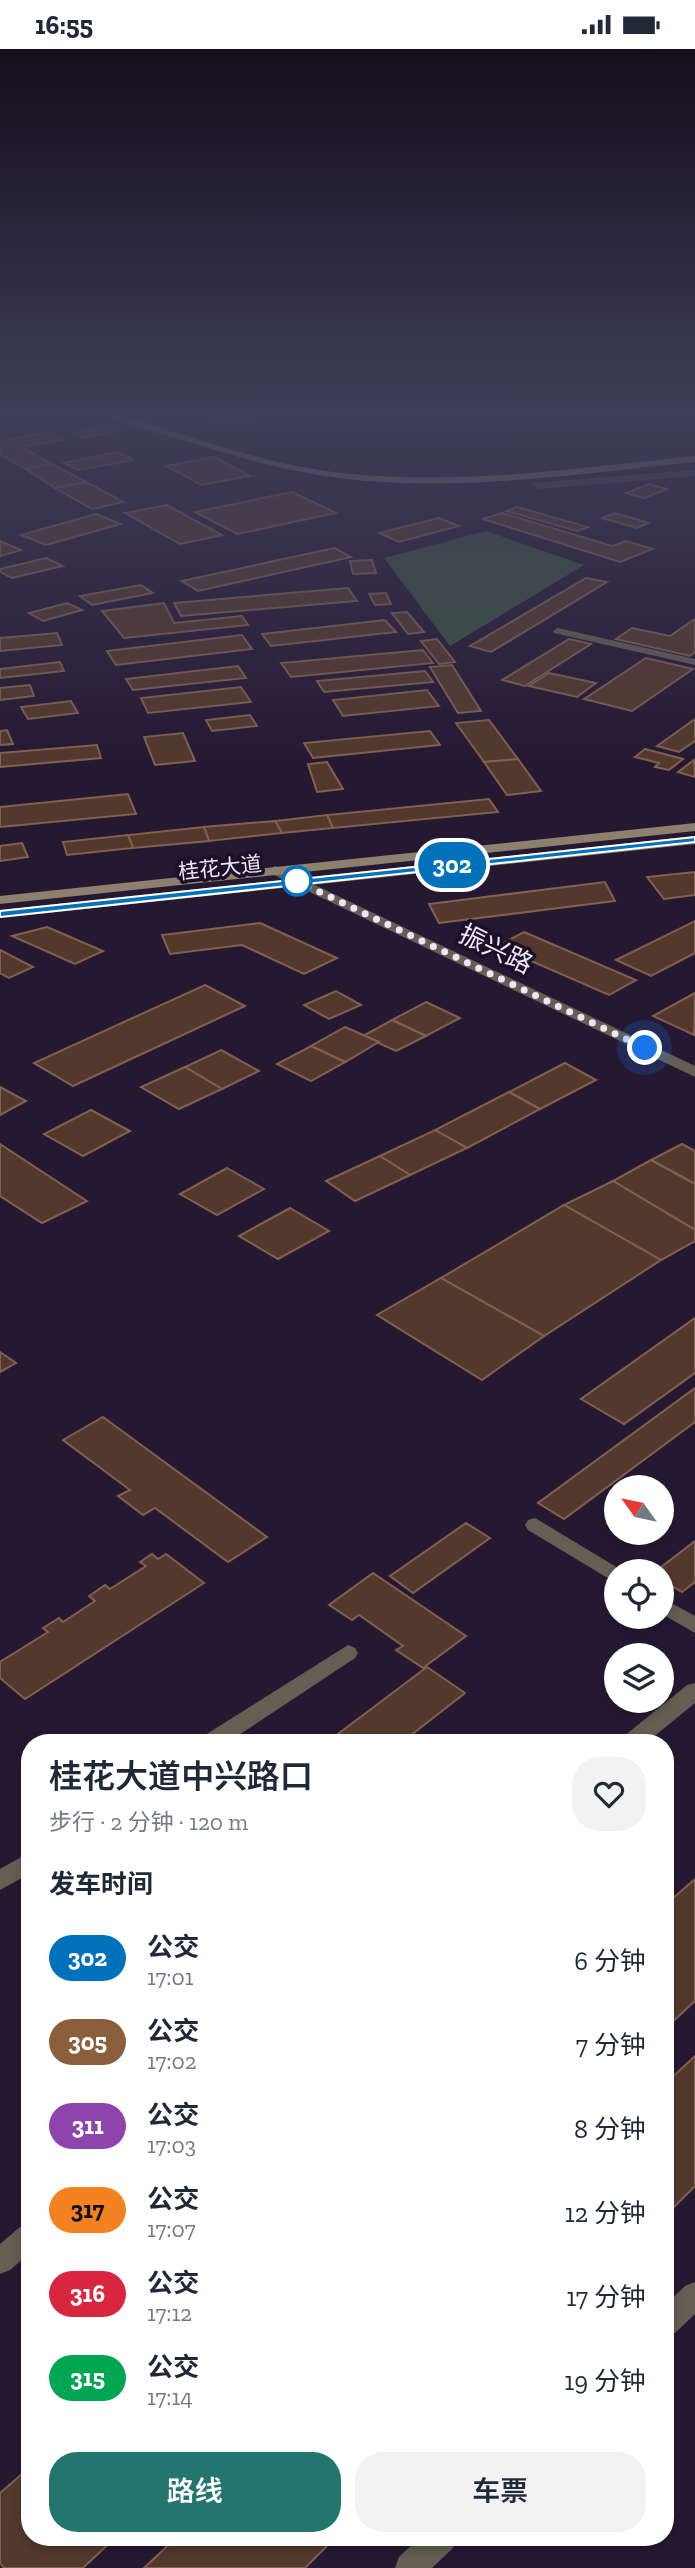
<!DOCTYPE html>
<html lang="zh">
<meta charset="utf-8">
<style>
:root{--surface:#fff;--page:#f2f2f3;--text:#1f2937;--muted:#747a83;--accent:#22766d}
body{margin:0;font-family:"Zilla Slab","Noto Sans SC",serif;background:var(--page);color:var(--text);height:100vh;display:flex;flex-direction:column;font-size:26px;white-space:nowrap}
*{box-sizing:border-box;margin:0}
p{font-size:23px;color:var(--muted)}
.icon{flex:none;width:38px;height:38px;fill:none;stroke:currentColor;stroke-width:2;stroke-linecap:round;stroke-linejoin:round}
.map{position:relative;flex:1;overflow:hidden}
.side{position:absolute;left:21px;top:1685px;width:653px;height:812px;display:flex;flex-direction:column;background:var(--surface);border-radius:28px;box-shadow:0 4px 10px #0003}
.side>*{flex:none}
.badge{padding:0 14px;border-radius:23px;font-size:24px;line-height:46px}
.needle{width:46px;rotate:303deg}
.fabs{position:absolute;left:604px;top:1426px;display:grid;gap:14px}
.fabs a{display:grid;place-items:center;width:70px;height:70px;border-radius:50%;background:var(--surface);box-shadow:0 4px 10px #0003;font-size:35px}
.you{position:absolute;width:35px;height:35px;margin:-18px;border:5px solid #fff;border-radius:50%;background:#1a73e8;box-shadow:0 0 0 10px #1a73e833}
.map>.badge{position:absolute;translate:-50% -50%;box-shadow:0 0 0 4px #fff}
h2{padding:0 28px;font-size:26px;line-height:63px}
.round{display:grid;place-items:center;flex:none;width:74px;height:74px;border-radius:28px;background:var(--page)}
.overview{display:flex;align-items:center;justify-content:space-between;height:119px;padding:0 28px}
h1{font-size:33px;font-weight:600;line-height:52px}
.cta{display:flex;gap:14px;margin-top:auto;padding:14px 28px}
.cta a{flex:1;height:80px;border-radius:28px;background:var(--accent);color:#fff;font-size:28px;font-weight:600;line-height:80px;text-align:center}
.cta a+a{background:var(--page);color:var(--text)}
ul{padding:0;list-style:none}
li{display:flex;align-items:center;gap:21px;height:84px;padding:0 28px}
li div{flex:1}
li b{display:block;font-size:26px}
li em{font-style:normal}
li .badge{min-width:77px;font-weight:700;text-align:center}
.status{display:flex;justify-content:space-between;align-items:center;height:49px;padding:0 35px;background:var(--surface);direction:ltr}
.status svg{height:19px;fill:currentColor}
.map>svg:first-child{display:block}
</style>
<div class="status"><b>16:55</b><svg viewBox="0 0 49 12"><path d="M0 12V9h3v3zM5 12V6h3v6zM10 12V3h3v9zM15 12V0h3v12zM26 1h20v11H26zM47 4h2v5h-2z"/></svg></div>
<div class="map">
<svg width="695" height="2519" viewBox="0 0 695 2519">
<rect width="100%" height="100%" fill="#251932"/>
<g fill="#3b523f">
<polygon points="695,421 695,427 539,440 531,434"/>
<polygon points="486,482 584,516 450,597 384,509"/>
</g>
<g fill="#53392c" stroke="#816050" stroke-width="2">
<polygon points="228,363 267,363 271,364 230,374 210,367"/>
<polygon points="113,376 124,381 85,389 73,384"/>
<polygon points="48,383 62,391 22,398 52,415 26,420 0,405 0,392"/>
<polygon points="118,403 133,411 78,421 64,414"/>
<polygon points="214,408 250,427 201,436 166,417"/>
<polygon points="52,415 86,433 55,439 26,420"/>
<polygon points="86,433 124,453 92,460 55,439"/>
<polygon points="649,435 667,440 644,449 626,444"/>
<polygon points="292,443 336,464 237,485 195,463"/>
<polygon points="167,456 222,486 180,495 125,464"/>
<polygon points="517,458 588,478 577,482 506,462"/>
<polygon points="502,464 612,497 626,492 653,500 620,513 483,470"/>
<polygon points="615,464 649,474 637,479 602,469"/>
<polygon points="96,465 121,475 46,496 21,486"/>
<polygon points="439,469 459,477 399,493 379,484"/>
<polygon points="0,492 21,501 0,507"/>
<polygon points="334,499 351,508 198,542 182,532"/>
<polygon points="46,509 63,517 12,529 0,523 0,520"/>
<polygon points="372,511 376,524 353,525 350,512"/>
<polygon points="586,529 607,533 491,603 470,597"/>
<polygon points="141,536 153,544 92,556 80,547"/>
<polygon points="348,539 357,552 181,567 174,554"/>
<polygon points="386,544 391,555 375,556 369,545"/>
<polygon points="67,554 82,561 43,572 29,564"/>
<polygon points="164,554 174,574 242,567 248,576 124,589 102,562"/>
<polygon points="407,563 424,583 408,585 392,564"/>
<polygon points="695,570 695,603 690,607 616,590 632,579 670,587"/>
<polygon points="385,571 396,583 271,597 262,585"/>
<polygon points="57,584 62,596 0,602 0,589"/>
<polygon points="242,586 252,600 116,616 107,602"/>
<polygon points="437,590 455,613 439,615 421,592"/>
<polygon points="569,590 591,595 525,637 502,631"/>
<polygon points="423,601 433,614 291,628 281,614"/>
<polygon points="646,609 693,620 632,662 584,650"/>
<polygon points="60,613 64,622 0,629 0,620"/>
<polygon points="452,616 481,662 458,664 430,618"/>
<polygon points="238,617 246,629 133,641 126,630"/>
<polygon points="425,622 433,633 324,643 317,632"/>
<polygon points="549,624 596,634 577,648 529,637"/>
<polygon points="30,636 34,647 0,651 0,639"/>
<polygon points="241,638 251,653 148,664 141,649"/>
<polygon points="427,641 439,657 343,667 333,651"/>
<polygon points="71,652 78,664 28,670 21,658"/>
<polygon points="250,666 257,677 212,682 206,671"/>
<polygon points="695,670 695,692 679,703 657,697"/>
<polygon points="489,671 518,710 484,713 456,674"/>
<polygon points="7,681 13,695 0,696 0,682"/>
<polygon points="430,682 440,696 313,709 304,694"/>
<polygon points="183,684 195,712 155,716 144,688"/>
<polygon points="97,696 101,709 0,718 0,704"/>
<polygon points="645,700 683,710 669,721 655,718 659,714 635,708"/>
<polygon points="518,710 541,742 507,746 484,713"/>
<polygon points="694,711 695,728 678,723"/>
<polygon points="327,713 343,740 317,743 308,715"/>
<polygon points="128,745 136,765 0,778 0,758"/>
<polygon points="489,750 498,763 333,779 327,766"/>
<polygon points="327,766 333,779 282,784 275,772"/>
<polygon points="275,772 282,784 209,792 204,778"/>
<polygon points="204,778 209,792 133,799 128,786"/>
<polygon points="128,786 133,799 67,806 63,793"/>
<polygon points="22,794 28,808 0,812 0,797"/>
<polygon points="695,823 695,846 664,850 647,828"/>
<polygon points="605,833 615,852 439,874 429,855"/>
<polygon points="695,872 695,904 651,927 616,911"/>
<polygon points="260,874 337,909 304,925 242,896 170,905 162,886"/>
<polygon points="47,878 103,902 75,915 12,887"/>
<polygon points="524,883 636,931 609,946 497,897"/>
<polygon points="0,901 33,918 9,929 0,924"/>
<polygon points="205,936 245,957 73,1037 34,1014"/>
<polygon points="336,942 361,956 329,970 304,956"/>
<polygon points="695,944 694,986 653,967"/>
<polygon points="426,953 460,969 426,987 392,971"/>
<polygon points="392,971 426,987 396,1002 363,987"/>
<polygon points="345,978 379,993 345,1013 311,997"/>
<polygon points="311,997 345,1013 311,1032 277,1015"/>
<polygon points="221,1001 259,1022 222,1040 185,1018"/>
<polygon points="565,1014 596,1031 540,1060 509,1043"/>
<polygon points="185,1018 222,1040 179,1060 141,1038"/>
<polygon points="0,1038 26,1052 0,1066"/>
<polygon points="509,1043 540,1060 467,1099 435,1081"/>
<polygon points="91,1061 130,1082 83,1107 44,1085"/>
<polygon points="435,1081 467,1099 410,1126 380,1107"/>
<polygon points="0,1095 87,1152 42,1174 0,1147"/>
<polygon points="682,1095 695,1102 695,1135 651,1111"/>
<polygon points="380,1107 410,1126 355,1152 326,1132"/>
<polygon points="651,1111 695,1135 695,1181 613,1132"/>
<polygon points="227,1119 264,1140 217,1166 180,1145"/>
<polygon points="613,1132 695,1181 695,1192 661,1211 564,1156"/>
<polygon points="564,1156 661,1211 544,1287 441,1229"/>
<polygon points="290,1159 329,1182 278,1210 239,1187"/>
<polygon points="441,1229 544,1287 482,1331 377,1266"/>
<polygon points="695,1269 695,1324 624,1375 581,1350"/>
<polygon points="0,1303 16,1314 0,1323"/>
<polygon points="695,1339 695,1373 564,1470 538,1454"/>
<polygon points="103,1368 267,1488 228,1513 155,1459 143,1466 118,1447 130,1441 63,1391"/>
<polygon points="466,1474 490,1489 413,1544 390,1527"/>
<polygon points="695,1492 695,1533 682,1543 662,1531 662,1522 656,1522"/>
<polygon points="152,1505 158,1510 166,1505 204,1534 25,1650 0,1629 0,1613 48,1583 43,1579 59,1569 63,1573 95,1552 89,1547 105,1536 110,1540 146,1517 140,1513"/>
<polygon points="373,1524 466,1587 423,1619 396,1601 403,1597 359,1566 352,1571 329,1556"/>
<polygon points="427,1618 465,1644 401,1694 326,1694"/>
<polygon points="695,1830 695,1952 665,1980 665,1856"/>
<polygon points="695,2007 695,2137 665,2167 665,2035"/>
<polygon points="30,2418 30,2488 116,2488 83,2519 4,2519 0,2514 0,2444"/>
<polygon points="177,2488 336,2488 305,2519 144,2519"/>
</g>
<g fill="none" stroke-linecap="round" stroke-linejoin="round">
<g fill="#645e53" fill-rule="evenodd">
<polygon points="558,579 695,610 695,616 554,584 553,582"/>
<polygon points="535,1469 623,1522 616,1522 616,1534 528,1481 525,1476 528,1471"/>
<polygon points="662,1549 695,1567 695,1584 662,1565"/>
<polygon points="348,1596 355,1599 358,1604 355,1609 227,1694 199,1694 202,1688"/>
<polygon points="695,1634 695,1654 646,1694 620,1694 623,1688 687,1636"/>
<polygon points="21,1808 30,1811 30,1834 20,1830 0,1841 0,1820"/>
<polygon points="30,2175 30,2204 10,2221 0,2225 0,2195 20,2178"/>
</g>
<g fill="#645e53" fill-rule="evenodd">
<polygon points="275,817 695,1017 695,1028 270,824 268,821"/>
<polygon points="695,2233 695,2265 675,2284 665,2288 665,2256 685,2237"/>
<polygon points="420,2488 457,2488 453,2499 432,2519 395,2519 399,2508"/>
</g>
<g fill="#8c816f" fill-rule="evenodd">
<path d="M 101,363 L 113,363 C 177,383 241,407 307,419 C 435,441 567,420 695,407 L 695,413 C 583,424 469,442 356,431 C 298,425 242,410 186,392 C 161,384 121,376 101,363 Z"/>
<polygon points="695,774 695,782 0,855 0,847"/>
<polygon points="695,787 695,795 0,869 0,861"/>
</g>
</g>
<linearGradient id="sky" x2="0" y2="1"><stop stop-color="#140e1c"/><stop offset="0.51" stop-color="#403e5a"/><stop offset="1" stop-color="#403e5a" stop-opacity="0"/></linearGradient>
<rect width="695" height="715" fill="url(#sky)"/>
<polygon fill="#0072bc" stroke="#fff" stroke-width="2" points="695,788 695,793 0,868 0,862"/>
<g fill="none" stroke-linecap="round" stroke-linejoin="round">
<polyline stroke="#ede6f8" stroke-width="7" stroke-dasharray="0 12.6" points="297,832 645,999"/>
</g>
<circle fill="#fff" stroke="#0072bc" stroke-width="3.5" cx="297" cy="832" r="14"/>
<g text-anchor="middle" stroke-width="7" stroke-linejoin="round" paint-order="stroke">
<g font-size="21" fill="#ede6f8" stroke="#1b1028">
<text transform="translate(220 819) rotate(-6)" y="7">桂花大道</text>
</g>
<g font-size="26" fill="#ede6f8" stroke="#1b1028">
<text transform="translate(496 900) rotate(26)" y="9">振兴路</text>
</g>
</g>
</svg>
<div class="fabs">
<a><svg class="needle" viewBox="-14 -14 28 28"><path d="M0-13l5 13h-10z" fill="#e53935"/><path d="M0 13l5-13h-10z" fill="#747a83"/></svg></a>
<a><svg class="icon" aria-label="locate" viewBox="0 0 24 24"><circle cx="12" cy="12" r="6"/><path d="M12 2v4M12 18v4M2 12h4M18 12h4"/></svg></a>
<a><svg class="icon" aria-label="layers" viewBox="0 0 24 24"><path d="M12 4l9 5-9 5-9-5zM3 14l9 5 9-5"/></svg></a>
</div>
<div class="you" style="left:645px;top:999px"></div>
<b class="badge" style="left:452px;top:816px;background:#0072bc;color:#fff">302</b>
<section class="side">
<div class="overview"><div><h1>桂花大道中兴路口</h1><p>步行 · 2 分钟 · 120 m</p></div><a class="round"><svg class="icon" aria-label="heart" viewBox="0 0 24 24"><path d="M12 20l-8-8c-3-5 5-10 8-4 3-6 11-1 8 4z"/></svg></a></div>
<h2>发车时间</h2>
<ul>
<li><span class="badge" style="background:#0072bc;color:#fff">302</span><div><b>公交</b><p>17:01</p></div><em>6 分钟</em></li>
<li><span class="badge" style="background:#8b5e3c;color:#fff">305</span><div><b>公交</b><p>17:02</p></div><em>7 分钟</em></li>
<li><span class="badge" style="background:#8e44ad;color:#fff">311</span><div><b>公交</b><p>17:03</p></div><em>8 分钟</em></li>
<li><span class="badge" style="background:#f58220;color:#111">317</span><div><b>公交</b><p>17:07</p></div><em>12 分钟</em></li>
<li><span class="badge" style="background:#d7263d;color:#fff">316</span><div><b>公交</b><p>17:12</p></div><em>17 分钟</em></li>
<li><span class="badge" style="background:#00a651;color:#fff">315</span><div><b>公交</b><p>17:14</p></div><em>19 分钟</em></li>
</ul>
<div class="cta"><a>路线</a><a>车票</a></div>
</section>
</div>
